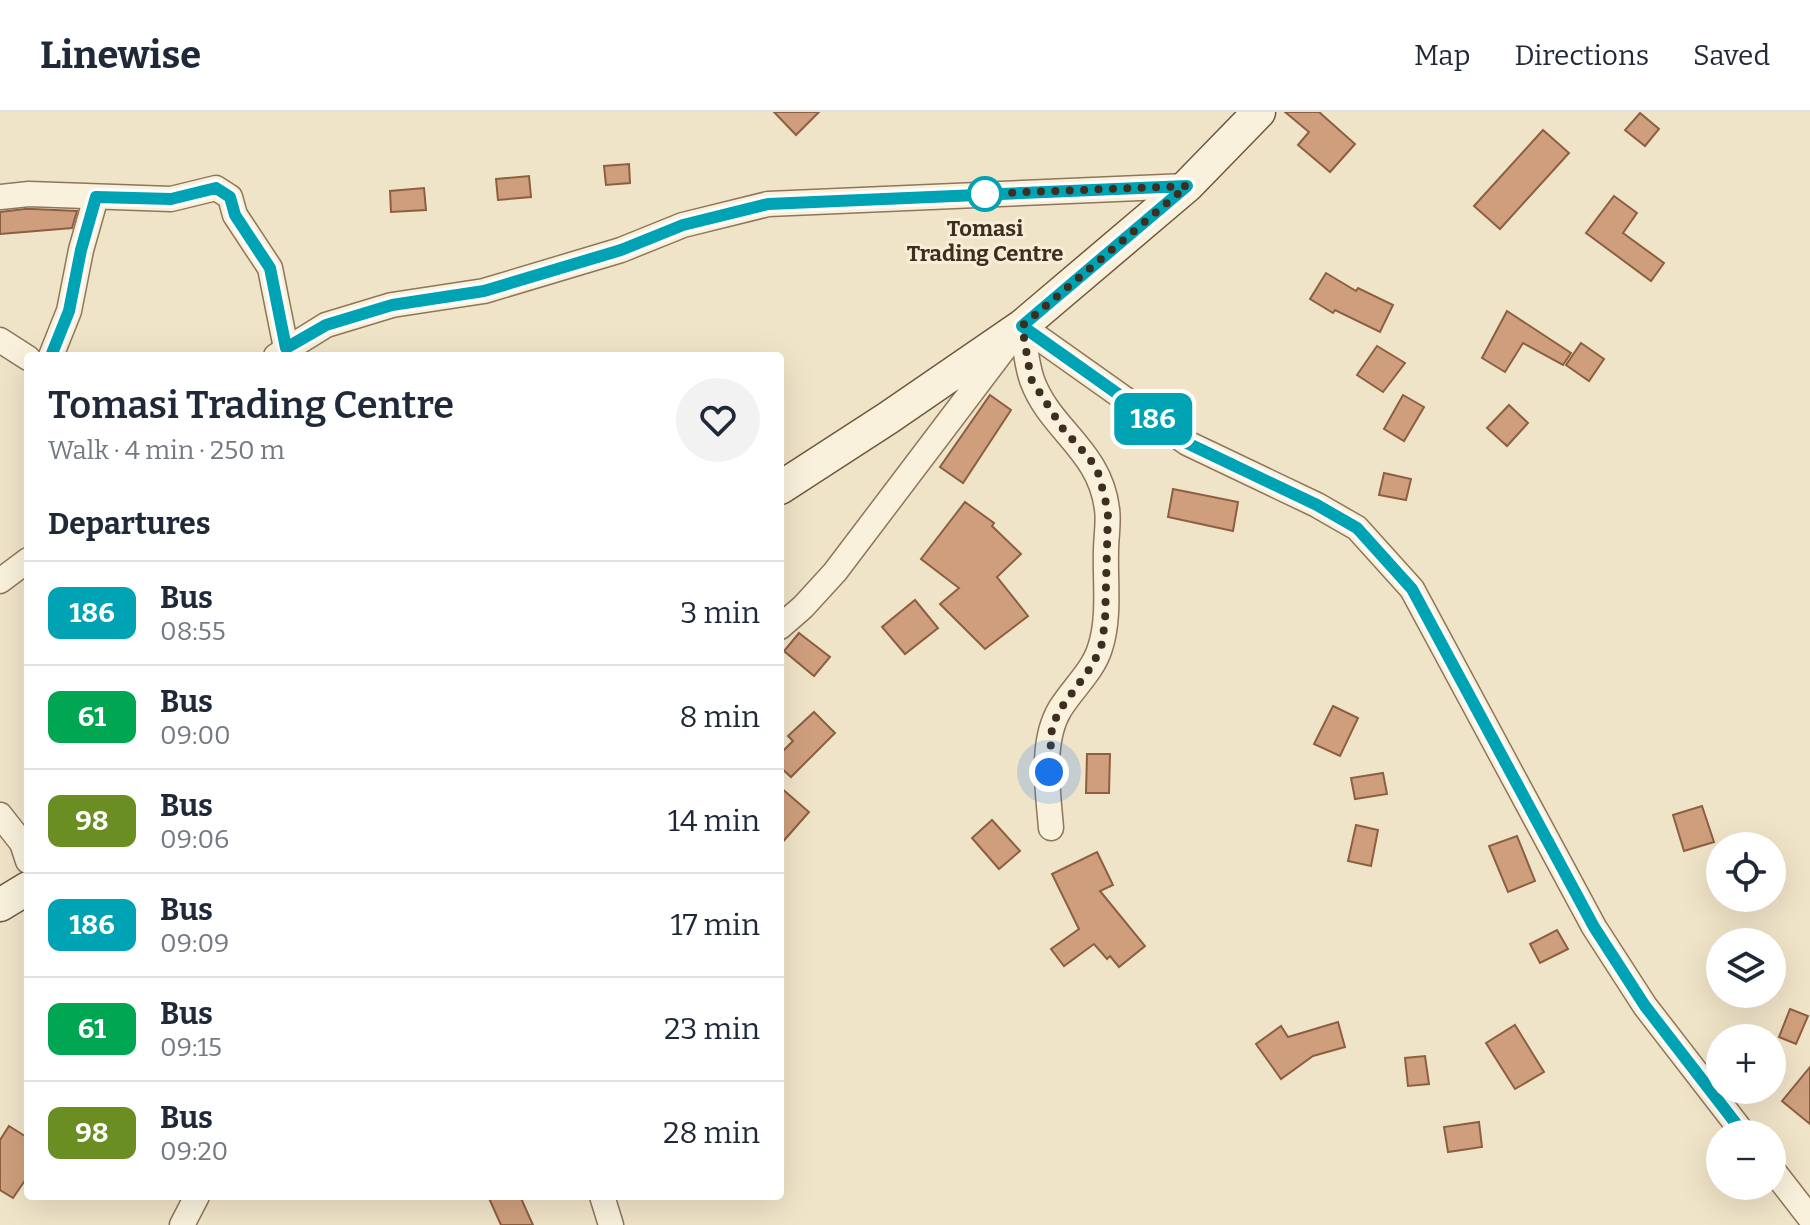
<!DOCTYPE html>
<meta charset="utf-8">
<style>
:root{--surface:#fff;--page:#f2f2f3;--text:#1f2937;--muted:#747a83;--line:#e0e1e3}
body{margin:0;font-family:Bitter,serif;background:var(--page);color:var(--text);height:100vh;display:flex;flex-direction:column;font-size:30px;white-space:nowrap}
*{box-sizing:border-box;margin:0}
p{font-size:26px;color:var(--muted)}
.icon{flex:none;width:44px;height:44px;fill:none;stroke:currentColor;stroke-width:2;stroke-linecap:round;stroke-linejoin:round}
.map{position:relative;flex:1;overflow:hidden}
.details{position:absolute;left:24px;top:240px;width:760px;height:848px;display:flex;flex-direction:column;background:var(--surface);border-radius:8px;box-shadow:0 8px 32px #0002}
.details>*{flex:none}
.badge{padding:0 16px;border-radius:12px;font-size:28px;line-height:52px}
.tools{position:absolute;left:1706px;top:720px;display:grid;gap:16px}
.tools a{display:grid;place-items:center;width:80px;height:80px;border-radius:50%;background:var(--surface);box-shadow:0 8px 32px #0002;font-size:40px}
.you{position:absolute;width:40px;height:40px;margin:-20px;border:6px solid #fff;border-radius:50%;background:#1a73e8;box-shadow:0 0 0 12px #1a73e833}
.map>.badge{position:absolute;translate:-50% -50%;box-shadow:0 0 0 4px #fff}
h2{padding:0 24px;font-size:30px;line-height:72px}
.round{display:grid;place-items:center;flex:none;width:84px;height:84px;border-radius:42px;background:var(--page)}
.overview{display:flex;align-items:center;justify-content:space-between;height:136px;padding:0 24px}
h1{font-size:38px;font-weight:600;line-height:60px}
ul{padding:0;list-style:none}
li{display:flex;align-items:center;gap:24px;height:104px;padding:0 24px;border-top:2px solid var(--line)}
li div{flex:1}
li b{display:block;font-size:30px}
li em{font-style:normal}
li .badge{min-width:88px;font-weight:700;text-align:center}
header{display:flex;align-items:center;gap:48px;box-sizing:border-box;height:112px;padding:0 40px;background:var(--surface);border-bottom:2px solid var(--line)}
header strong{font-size:38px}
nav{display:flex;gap:44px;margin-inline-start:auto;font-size:28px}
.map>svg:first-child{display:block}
</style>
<header>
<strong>Linewise</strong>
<nav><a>Map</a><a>Directions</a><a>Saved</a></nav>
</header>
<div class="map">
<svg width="1810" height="1113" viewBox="0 0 1810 1113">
<rect width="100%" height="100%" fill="#f0e4c8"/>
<g fill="#cf9f7d" stroke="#8d5f41" stroke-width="2">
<polygon points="774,0 819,0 796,23"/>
<polygon points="1285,0 1319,0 1355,32 1330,60 1298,33 1309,20"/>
<polygon points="1640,1 1659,17 1645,34 1625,18"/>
<polygon points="1543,18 1569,41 1500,117 1474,94"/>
<polygon points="629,52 630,71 606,73 604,54"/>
<polygon points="529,64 531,85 498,88 496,67"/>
<polygon points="424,76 426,98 391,100 390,79"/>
<polygon points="1614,84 1637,101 1623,121 1664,151 1651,169 1586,121"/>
<polygon points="25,97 33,97 77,99 72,116 0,122 0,100"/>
<polygon points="1326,161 1356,179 1358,176 1393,193 1380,220 1335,198 1333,201 1310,187"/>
<polygon points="1507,199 1571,241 1563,253 1523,231 1505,260 1482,246"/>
<polygon points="1581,231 1604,247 1589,269 1566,253"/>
<polygon points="1377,234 1405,251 1383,280 1357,263"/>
<polygon points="990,283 1011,298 963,371 940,355"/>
<polygon points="1403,283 1424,295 1404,329 1384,317"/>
<polygon points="1509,293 1528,311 1507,334 1487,316"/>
<polygon points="1384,361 1411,367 1406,388 1379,383"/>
<polygon points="1173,377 1238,390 1233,419 1168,405"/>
<polygon points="965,390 994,411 992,414 1021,442 997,465 1028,504 985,537 940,492 959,476 921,447"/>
<polygon points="915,488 938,516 905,542 882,515"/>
<polygon points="799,521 830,545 814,564 784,539"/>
<polygon points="1333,594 1358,606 1340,644 1314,632"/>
<polygon points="814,600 835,621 791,665 780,655 780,642 793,629 788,624"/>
<polygon points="1087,642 1110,642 1109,681 1086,681"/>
<polygon points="1383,661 1387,682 1355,687 1351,666"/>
<polygon points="780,675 809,700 780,733"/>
<polygon points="1702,694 1714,730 1684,739 1673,703"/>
<polygon points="992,708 1020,739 999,757 972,726"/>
<polygon points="1356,713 1378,718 1371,754 1348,749"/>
<polygon points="1517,724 1535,769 1508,780 1489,734"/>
<polygon points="1097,740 1113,773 1100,779 1145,834 1119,855 1110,844 1107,847 1094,832 1064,854 1051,837 1079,817 1052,762"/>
<polygon points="1557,818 1568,837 1540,851 1530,832"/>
<polygon points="1790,897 1808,904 1796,932 1779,925"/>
<polygon points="1338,910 1345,935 1313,944 1281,967 1256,932 1281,914 1288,925"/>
<polygon points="1515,913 1544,960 1515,977 1486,931"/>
<polygon points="1425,944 1429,972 1408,974 1405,946"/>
<polygon points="1810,955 1810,1012 1782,989"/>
<polygon points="1479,1010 1482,1035 1448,1040 1444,1015"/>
<polygon points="9,1014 28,1026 28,1064 13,1086 0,1078 0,1028"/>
<polygon points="488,1084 520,1084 533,1113 501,1113"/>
</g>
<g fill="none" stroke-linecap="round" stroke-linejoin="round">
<g stroke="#8d765c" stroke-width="27">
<g id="street">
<polyline points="0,85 29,82 171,87 216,76 230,85 235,103 270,156 286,236"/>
<polyline points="1022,214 1187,331 1317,393 1357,416 1412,477 1594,815 1645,894 1744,1022"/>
<path d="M 1022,214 C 1025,231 1026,251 1032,268 C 1050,318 1100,338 1107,397 C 1109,410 1106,425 1106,439 C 1105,470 1110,506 1100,536 C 1093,559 1073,576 1060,597 C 1040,630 1048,679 1051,716"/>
<polyline points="0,228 28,246"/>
<polyline points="51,244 69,199 81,138 96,85"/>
<polyline points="276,244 326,213 392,193 484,179 621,138 683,113 768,92 1187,74"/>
<polyline points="0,469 28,448"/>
<polyline points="780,515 803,495 835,460 1010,229"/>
<polyline points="0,703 22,731 28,749"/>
<polyline points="1772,1057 1810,1106"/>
<polyline points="602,1084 611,1113"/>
<polyline points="182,1113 197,1084"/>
</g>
</g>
<g stroke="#6f573f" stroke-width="35">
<g id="secondary">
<polyline points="780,376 888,306 1022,214 1187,74 1259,0"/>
<polyline points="0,793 28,776"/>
</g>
</g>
<use href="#street" stroke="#faf1dc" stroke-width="24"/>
<use href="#secondary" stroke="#faf1dc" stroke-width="32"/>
</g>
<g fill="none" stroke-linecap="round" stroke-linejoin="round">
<g stroke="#fff" stroke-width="18">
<polyline id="line" points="51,244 69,199 81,138 96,85 171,87 216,76 230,85 235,103 270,156 286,236 326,213 392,193 484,179 621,138 683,113 768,92 1187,74 1022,214 1187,331 1317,393 1357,416 1412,477 1594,815 1645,894 1744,1022"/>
</g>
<use href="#line" stroke="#00a3b4" stroke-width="12"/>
<polyline stroke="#3d2e20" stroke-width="8" stroke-dasharray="0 14.4" points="985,82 977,82 1187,74 1022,214 1031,267 1063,317 1090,347 1099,363 1108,399 1105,510 1101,536 1091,555 1059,599 1052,615 1049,660"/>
</g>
<circle fill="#fff" stroke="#00a3b4" stroke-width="4" cx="985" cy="82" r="16"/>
<g text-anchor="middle" stroke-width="6" stroke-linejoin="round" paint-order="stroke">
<g font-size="22" font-weight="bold" fill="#3d2e20" stroke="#f7eed8">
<text x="985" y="124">Tomasi<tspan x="985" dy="25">Trading Centre</tspan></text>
</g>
</g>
</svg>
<div class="tools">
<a><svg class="icon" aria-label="locate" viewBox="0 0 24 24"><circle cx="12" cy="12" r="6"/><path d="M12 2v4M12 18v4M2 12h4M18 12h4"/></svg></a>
<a><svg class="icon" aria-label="layers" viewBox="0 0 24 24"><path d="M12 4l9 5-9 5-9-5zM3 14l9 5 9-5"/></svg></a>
<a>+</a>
<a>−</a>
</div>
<div class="you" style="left:1049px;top:660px"></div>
<b class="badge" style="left:1153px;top:307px;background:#00a3b4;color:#fff">186</b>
<section class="details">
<div class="overview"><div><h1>Tomasi Trading Centre</h1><p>Walk · 4 min · 250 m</p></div><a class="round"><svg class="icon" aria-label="heart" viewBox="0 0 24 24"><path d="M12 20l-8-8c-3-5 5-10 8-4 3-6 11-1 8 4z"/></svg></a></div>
<h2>Departures</h2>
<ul>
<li><span class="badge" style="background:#00a3b4;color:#fff">186</span><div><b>Bus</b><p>08:55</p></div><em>3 min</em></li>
<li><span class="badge" style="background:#00a651;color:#fff">61</span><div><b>Bus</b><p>09:00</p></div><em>8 min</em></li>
<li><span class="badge" style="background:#6b8e23;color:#fff">98</span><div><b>Bus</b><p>09:06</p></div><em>14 min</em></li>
<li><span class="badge" style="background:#00a3b4;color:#fff">186</span><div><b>Bus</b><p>09:09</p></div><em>17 min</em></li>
<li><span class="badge" style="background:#00a651;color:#fff">61</span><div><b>Bus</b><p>09:15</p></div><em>23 min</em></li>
<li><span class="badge" style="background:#6b8e23;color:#fff">98</span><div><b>Bus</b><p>09:20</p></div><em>28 min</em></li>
</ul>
</section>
</div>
